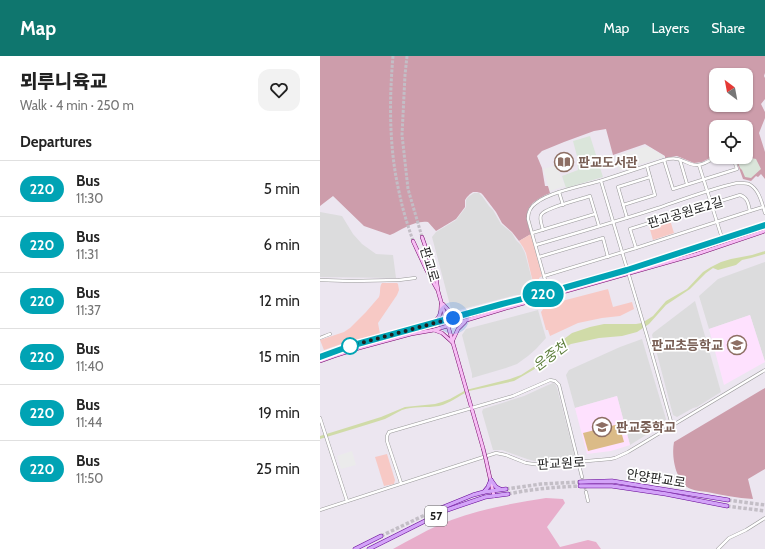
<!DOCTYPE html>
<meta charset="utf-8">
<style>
:root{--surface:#fff;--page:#f2f2f2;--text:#222;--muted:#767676;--line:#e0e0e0;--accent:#0f766e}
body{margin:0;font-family:Cabin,"Noto Sans KR",sans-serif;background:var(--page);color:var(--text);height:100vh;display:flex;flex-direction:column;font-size:15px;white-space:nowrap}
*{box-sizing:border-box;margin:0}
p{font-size:13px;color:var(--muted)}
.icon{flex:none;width:22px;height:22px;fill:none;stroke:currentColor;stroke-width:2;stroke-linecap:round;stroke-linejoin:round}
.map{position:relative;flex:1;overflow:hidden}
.side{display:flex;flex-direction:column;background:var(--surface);width:320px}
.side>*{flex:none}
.badge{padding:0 8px;border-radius:13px;font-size:14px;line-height:26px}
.needle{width:26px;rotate:328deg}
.tools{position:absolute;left:389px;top:12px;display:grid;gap:8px}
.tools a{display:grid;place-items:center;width:44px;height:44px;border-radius:8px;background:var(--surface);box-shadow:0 1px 3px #0004;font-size:20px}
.you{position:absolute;width:20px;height:20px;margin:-10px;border:3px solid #fff;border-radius:50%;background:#1a73e8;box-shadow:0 0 0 6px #1a73e833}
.map>.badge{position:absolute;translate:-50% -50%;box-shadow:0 0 0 2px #fff}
h2{padding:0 20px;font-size:15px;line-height:36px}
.round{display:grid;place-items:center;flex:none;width:42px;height:42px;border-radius:12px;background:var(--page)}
.headline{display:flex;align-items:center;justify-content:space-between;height:68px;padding:0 20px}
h1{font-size:19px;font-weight:800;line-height:30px}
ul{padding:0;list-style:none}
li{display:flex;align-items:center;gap:12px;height:56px;padding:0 20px;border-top:1px solid var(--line)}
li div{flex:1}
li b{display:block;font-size:15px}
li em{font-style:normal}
li .badge{min-width:44px;font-weight:700;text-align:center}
header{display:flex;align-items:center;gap:24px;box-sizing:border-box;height:56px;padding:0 20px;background:var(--accent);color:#fff}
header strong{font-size:19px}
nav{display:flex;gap:22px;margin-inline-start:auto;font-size:14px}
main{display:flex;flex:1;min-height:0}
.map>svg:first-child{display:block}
</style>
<header>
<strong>Map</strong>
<nav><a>Map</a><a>Layers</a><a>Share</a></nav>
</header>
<main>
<section class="side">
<div class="headline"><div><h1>뫼루니육교</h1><p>Walk · 4 min · 250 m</p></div><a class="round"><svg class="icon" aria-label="heart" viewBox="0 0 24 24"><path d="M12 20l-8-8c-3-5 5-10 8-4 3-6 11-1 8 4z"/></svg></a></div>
<h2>Departures</h2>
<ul>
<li><span class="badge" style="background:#00a3b4;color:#fff">220</span><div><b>Bus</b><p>11:30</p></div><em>5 min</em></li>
<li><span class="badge" style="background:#00a3b4;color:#fff">220</span><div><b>Bus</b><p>11:31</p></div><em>6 min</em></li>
<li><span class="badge" style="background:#00a3b4;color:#fff">220</span><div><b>Bus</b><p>11:37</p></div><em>12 min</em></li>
<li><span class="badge" style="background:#00a3b4;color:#fff">220</span><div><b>Bus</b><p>11:40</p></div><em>15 min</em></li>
<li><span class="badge" style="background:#00a3b4;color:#fff">220</span><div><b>Bus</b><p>11:44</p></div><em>19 min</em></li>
<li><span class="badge" style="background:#00a3b4;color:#fff">220</span><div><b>Bus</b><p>11:50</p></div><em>25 min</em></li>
</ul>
</section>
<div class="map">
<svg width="445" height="493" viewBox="0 0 445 493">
<rect width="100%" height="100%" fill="#ece6f0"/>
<g fill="#dcdcdd">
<polygon points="154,137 159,137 162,140 169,150 173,154 181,168 192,177 196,184 201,189 205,197 215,235 201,239 196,239 135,255 131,253 112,181 116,176 136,164 146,151 146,144 148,141"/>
<polygon points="0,156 22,160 33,178 42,188 56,198 73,199 76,222 0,221"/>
<polygon points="445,206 445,306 430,259 389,273 379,240 398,223"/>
<polygon points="375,245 401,336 377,351 373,352 357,361 353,359 332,279 333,277"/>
<polygon points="218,254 226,282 216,293 208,300 197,308 186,312 152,322 152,318 142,279 146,273"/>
<polygon points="322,283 346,363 345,367 310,389 297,340 255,352 246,319 249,314 300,291"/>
<polygon points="233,327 235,328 237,332 255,401 253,403 214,405 207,403 182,394 173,394 162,356 163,353 204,340 228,329"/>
</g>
<g fill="#fee1fe">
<polygon points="430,259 445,306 404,329 389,273"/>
<polygon points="297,340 310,389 291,395 267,398 255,352"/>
</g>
<path fill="#e8aecb" d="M 226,442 L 243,443 L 245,447 L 227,471 L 240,491 L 268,484 L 276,486 L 281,493 L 73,493 C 88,485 103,476 119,469 C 151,455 192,447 226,442 Z"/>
<g fill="#cd9dab" fill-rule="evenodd">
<path d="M 0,0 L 445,0 L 445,17 L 444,20 L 445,22 L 445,43 L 441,48 L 445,56 L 445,62 L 439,77 L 445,96 L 445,123 L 441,118 L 438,121 L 436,120 L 431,125 L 423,123 L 415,101 L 426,101 L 426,71 L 396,71 L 396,99 L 382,106 L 374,107 L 357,100 L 345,102 L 345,100 L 325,88 L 293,99 L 286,73 L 274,75 L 244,86 L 222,95 L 217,100 L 222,112 L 225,130 L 228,130 L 230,137 C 219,142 206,148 207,162 C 207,167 209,172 211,178 L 199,185 L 192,176 L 182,167 L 176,156 L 163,139 L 161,137 L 157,136 L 153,136 L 150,138 L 147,141 L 145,144 L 145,151 L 136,163 L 116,175 L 108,166 C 94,164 82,174 70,179 L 44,170 L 13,140 L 0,150 ZM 396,19 L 426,19 L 426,49 L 396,49 Z"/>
<path d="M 445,332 L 445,413 L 428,423 L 433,443 C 417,442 402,439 387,436 C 382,435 376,435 371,433 C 356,427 351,401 354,386 Z"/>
</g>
<g fill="#f7c9c5">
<polygon points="350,164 354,177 333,184 329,170"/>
<polygon points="211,178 222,220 219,222 219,234 215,235 206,197 203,191 199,185"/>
<path d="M 62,227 L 77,227 L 78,228 L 79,234 L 77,239 L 58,267 L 60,278 L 27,286 L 4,294 L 0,284 L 24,276 L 30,272 L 46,256 L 59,241 C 61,236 59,231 62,227 Z"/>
<polygon points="288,233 293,251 312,246 314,253 300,260 282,262 258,267 230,280 228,274 226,274 221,256 224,252 232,250 242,245"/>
<polygon points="67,398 75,424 74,428 64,430 55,401"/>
</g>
<polygon fill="#dbbb87" points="299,368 304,386 268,395 263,377"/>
<g fill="#ebebeb">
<polygon points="325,91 329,91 344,100 344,101 299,115 295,100"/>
<polygon points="236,109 245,130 230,135 223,113"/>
<polygon points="32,395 36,409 21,413 17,400"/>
</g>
<g fill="#dae5da">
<polygon points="270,80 283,121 246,132 242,120 258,114 257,100 253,85"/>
<polygon points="416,101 426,101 436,103 441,113 431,122 425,121 422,114 420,112"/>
</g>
<path fill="#d0dba8" d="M 445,195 L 445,198 L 431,202 L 422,204 L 416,209 L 398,214 L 393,212 L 386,217 L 370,233 L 346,249 L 329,268 L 317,276 L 302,280 L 279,282 L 251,288 L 247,290 L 213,314 L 194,325 L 149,335 C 138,340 131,347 119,350 C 107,352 93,350 82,354 C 76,357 71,360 65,363 C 44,370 22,376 0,383 L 0,380 L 61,361 L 85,351 L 115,348 L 122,346 L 130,343 L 146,334 L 190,323 L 201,319 L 226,303 L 239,291 L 244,283 L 252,277 L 270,271 L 284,268 L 316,268 L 322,267 L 333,260 L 346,245 L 367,233 L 383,216 L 391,211 L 401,206 L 411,203 L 432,199 Z"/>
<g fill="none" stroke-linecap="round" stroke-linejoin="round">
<polyline stroke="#c3bec6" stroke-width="2.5" stroke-dasharray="2.5 1" stroke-linecap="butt" points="262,421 266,436"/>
<g stroke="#c3bec6" stroke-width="3" stroke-dasharray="3 1.5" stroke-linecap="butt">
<path d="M 73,0 C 69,46 69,95 80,140 C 83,155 88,170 93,185"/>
<polyline points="87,0 85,19 82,79 88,133 102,181"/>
</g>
<g stroke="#c3bec6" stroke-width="3.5" stroke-dasharray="3.5 2" stroke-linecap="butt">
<polyline points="186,433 221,428 260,426"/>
<path d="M 188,438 C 212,433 235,431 260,430"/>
<polyline points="408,444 445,449"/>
<polyline points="407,450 445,455"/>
<polyline points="61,480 109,457"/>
</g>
<g stroke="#999" stroke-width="3.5">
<g id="minor">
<polyline points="344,104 353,133 417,113 413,101"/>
<polyline points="360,104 367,128"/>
<polyline points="379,109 402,182"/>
<polyline points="281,125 327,280 352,369"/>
<polyline points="239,136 243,149"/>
<polyline points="303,149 335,139 327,110"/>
<polyline points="307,162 298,131 330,121"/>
<path d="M 223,174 C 222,169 219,163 221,159 C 224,152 262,143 270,140 L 279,170"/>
<polyline points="212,177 275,158"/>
<path d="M 216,189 C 257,177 298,165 338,152 C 364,143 390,133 417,127 C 421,127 425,127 429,128 C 439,133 442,147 445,157"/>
<path d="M 316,192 L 310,173 L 420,139 C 428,142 428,147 430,155"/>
<polyline points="219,201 283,182 288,201"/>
<polyline points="224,220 316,192 430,155 443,151"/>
<polyline points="0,224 31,225 79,224 95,222"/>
<path d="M 229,238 L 208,163 C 208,156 210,151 216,147 C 230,136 262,130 280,125 C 301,118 323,111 344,104 C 348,103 353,102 357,103 C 364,104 371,110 378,109 C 385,108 391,104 396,101"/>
<polyline points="0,282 10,278"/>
<polyline points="0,362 27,445"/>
<polyline points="81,427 67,385 67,380 69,376 193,340 230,324 235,325 239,329 262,421"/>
<polyline points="266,436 268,445"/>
<polyline points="0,454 176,397 186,399 206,407 221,409 290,403 295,402 308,396 445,314"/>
<polyline points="398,493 409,482 426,474 445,462"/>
</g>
</g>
<g stroke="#740969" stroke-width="4">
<g id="secondary">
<polyline points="102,181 116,221 118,235 163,392"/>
<polyline points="93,185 106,213 117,233"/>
<polyline points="123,248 131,257 139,259"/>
<path d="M 114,266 C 120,261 121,257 121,249"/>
<polyline points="114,274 122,277 132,286"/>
<polyline points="132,286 138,273 145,266"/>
<polyline points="0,301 30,290 182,248 226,237 307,214 445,169"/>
<polyline points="0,305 14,300 39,292 91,278 114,274 183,253 377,198 445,175"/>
<polyline points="166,404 174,440"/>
</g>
</g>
<g stroke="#650695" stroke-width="4.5">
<g id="primary">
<polyline points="171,424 176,431 180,433"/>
<polyline points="260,426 292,425 408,444"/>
<polyline points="260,430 292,430 346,438 407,450"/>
<polyline points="164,436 168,431 171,424"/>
<polyline points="109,457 153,439 164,436 186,433"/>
<polyline points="35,493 61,480"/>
<polyline points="49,493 127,454 165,441 188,438"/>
</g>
</g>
<use href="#minor" stroke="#fff" stroke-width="2.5"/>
<use href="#secondary" stroke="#f7bdf4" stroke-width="3"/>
<use href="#primary" stroke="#d3a3f8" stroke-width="3.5"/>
<g stroke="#740969" stroke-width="4" stroke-linecap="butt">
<polyline id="secondary-bridge" points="163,392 166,404"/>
</g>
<use href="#secondary-bridge" stroke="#f7bdf4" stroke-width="3"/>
</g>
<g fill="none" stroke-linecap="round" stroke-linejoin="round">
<g stroke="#fff" stroke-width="9">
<polyline id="line" points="0,301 30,290 182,248 226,237 307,214 445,169"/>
</g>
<use href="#line" stroke="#00a3b4" stroke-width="6"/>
<polyline stroke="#1f1f1f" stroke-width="4" stroke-dasharray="0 7.2" points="30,290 133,262"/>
</g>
<defs>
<g id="library-ring" transform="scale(1)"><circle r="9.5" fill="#fff" stroke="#8d6e63" stroke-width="1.5"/><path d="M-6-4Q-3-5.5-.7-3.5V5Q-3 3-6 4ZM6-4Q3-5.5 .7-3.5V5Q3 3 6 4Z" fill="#8d6e63"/></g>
<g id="school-ring" transform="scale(1)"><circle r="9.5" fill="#fff" stroke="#8d6e63" stroke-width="1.5"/><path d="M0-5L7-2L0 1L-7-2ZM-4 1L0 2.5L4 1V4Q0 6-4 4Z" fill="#8d6e63"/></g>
</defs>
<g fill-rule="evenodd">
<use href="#library-ring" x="244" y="106"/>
<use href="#school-ring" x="417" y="289"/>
<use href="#school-ring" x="282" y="371"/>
</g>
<circle fill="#fff" stroke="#00a3b4" stroke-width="2" cx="30" cy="290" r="8"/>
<g text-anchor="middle" stroke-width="3.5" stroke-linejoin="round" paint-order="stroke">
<rect fill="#fff" stroke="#626262" stroke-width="1" x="105" y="450" width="22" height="20" rx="3"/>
<g font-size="12" font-weight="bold" fill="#1f1f1f">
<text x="116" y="464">57</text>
</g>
<g font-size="13" font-weight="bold" fill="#785e54" stroke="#fff" text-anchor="start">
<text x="258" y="111">판교도서관</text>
<text x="403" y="294" text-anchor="end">판교초등학교</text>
<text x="296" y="376">판교중학교</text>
</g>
<g font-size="13" fill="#1f1f1f" stroke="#fff">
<text transform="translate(365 156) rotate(-17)" y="5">판교공원로2길</text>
<text transform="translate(110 208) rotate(73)" y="5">판교로</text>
<text transform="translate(241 407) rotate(-3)" y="5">판교원로</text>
<text transform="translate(336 422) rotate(9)" y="5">안양판교로</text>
</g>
<g font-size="14" font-style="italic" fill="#5d7e3c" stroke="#fff">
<text transform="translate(230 300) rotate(-37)" y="5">운중천</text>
</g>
</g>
</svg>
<div class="tools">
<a><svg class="needle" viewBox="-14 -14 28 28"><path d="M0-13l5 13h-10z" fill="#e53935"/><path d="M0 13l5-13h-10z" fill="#767676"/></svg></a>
<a><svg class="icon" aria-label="locate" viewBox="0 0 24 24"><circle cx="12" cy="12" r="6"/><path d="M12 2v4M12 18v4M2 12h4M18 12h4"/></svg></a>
</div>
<div class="you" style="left:133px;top:262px"></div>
<b class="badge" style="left:223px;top:238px;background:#00a3b4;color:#fff">220</b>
</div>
</main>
